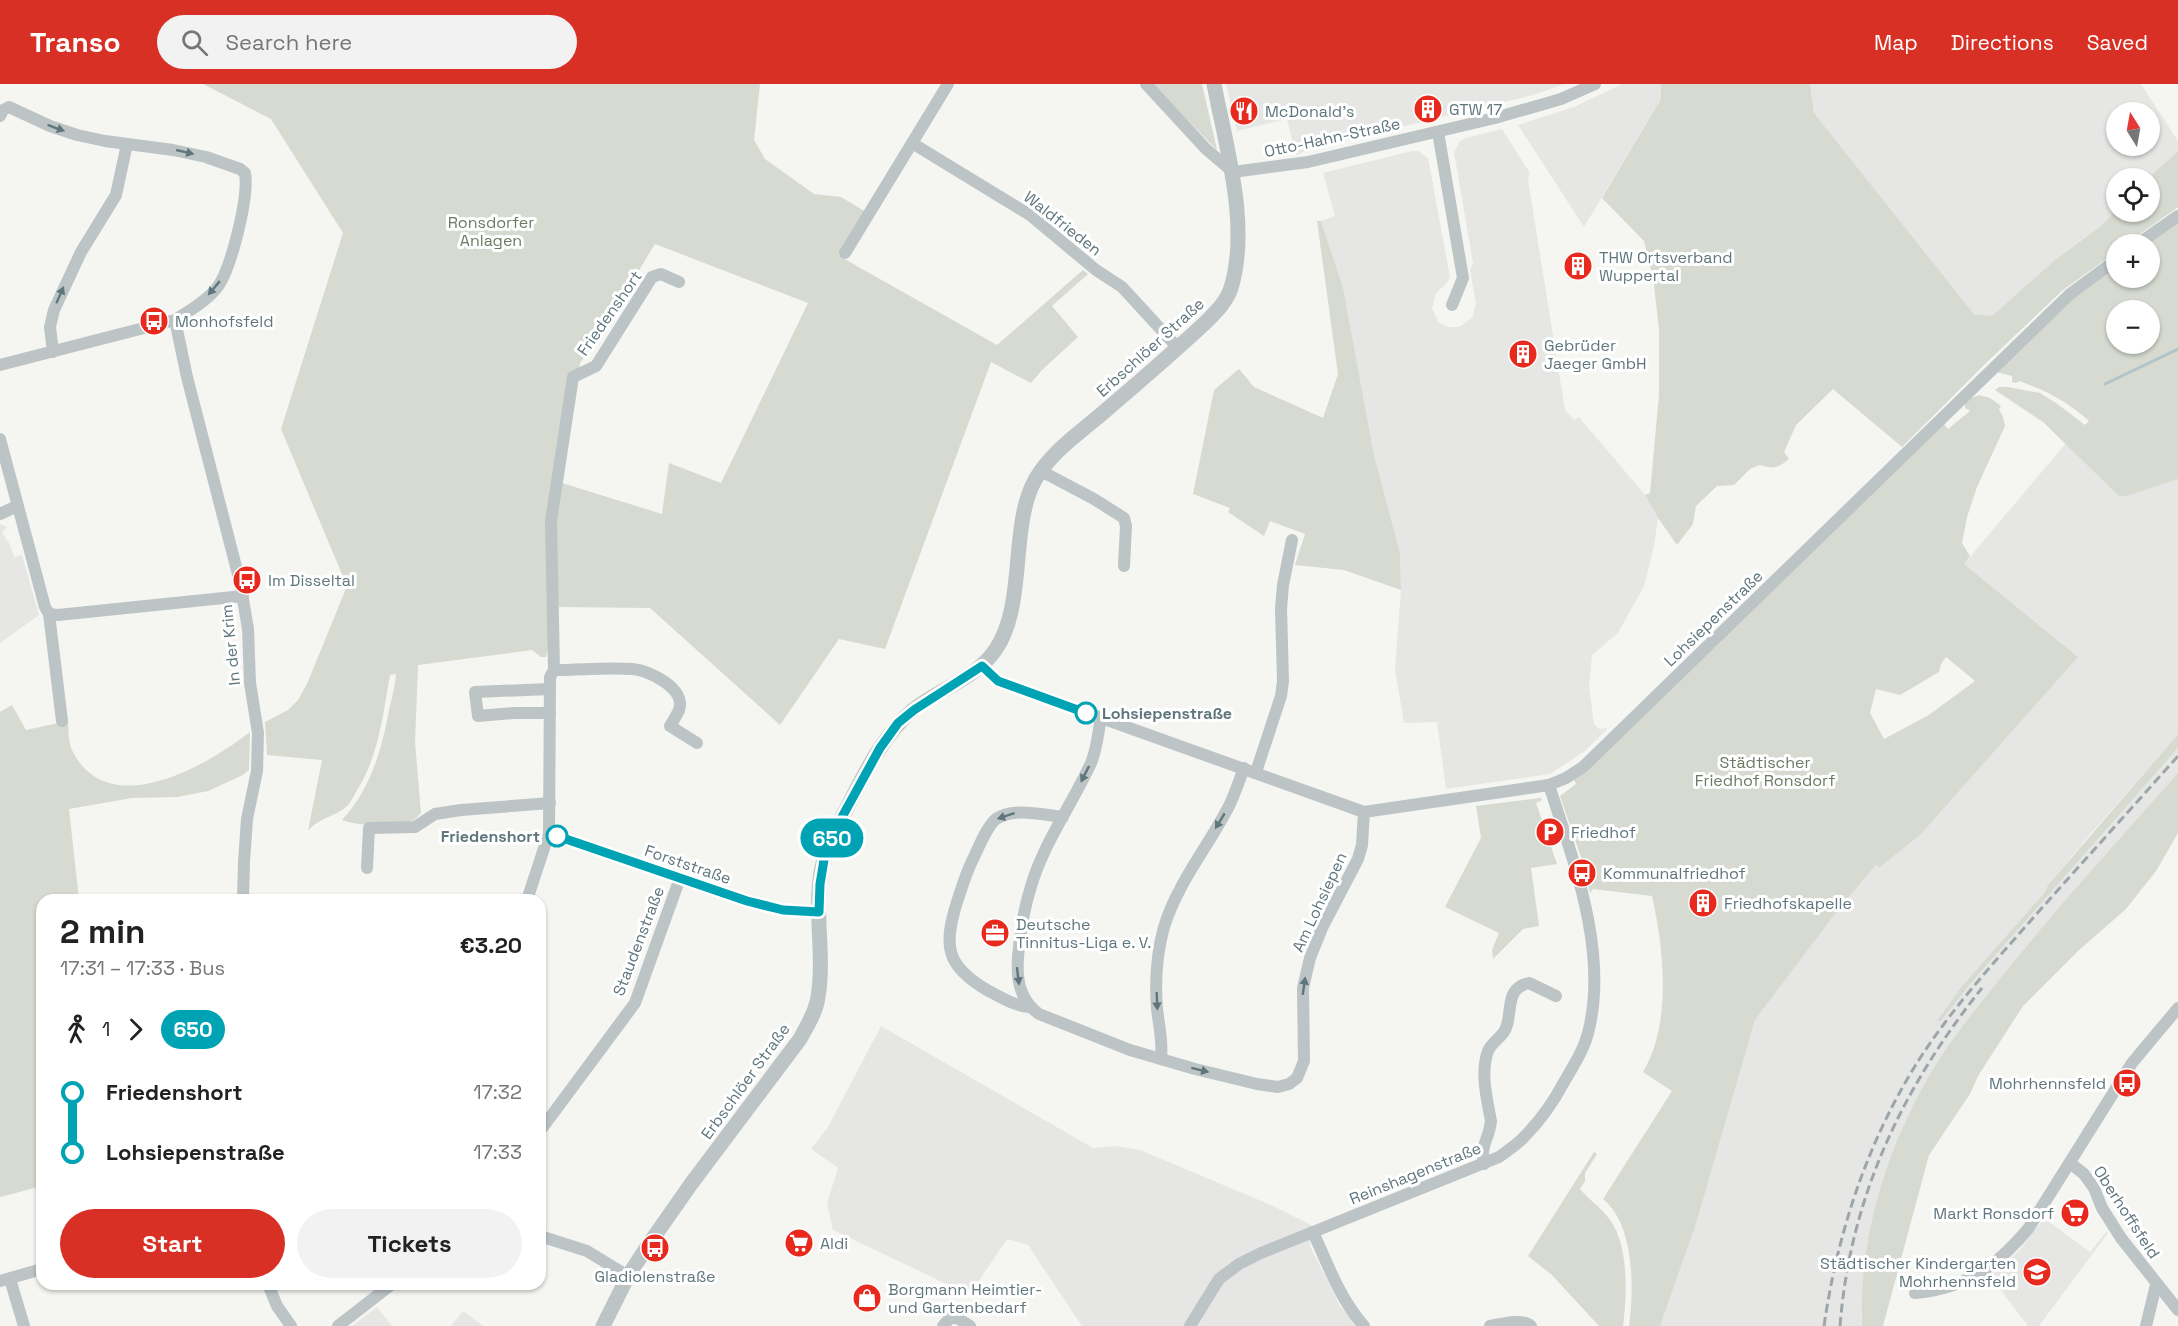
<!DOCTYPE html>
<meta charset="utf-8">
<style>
:root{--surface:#fff;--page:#f2f2f2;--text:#222;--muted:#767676;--accent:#d93025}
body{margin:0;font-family:"Space Grotesk",sans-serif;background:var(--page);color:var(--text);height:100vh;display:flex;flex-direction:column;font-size:22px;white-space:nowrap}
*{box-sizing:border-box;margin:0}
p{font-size:20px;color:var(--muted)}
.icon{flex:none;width:33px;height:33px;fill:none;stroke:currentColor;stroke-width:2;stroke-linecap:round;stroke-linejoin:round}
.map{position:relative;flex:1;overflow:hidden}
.sheet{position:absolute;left:36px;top:810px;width:510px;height:396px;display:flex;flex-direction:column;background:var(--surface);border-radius:18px;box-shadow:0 2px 4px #0004}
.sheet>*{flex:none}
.badge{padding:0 12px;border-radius:20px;font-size:21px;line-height:39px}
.needle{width:39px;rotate:349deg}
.buttons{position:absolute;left:2106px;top:18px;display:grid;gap:12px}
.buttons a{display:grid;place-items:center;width:54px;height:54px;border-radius:50%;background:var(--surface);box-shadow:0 2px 4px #0004;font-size:30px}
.map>.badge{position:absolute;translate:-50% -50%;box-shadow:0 0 0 3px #fff}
.legs{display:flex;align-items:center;gap:9px;height:66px;padding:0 24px;font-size:20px}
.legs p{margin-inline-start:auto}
.overview{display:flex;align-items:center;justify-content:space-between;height:102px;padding:0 24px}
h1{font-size:33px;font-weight:700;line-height:45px}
.button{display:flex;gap:12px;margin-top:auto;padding:12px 24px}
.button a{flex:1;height:69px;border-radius:36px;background:var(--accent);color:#fff;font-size:24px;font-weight:700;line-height:69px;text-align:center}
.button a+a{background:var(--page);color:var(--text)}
ul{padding:0 24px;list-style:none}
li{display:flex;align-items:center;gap:21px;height:60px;font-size:22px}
li i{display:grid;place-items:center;width:9px;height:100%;margin:0 8px;background:currentColor}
li i::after{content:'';width:15px;height:15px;margin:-8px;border:4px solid;border-radius:50%;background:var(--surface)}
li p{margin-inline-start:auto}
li:first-child i{background:linear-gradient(#0000 50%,currentColor 0)}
li:last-child i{background:linear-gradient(currentColor 50%,#0000 0)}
header{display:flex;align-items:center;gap:36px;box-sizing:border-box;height:84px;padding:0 30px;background:var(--accent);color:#fff}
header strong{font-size:28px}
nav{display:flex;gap:33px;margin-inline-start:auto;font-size:21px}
.search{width:420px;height:54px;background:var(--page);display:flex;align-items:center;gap:15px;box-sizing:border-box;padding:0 21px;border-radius:33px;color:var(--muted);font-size:22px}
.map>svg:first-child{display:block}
</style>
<header>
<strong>Transo</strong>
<div class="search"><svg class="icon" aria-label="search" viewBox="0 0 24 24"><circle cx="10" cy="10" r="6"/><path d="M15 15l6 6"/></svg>Search here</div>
<nav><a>Map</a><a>Directions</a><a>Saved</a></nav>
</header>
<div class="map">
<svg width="2178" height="1242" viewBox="0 0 2178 1242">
<rect width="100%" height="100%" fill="#f5f5f1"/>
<g fill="#e6e6e5" fill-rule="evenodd">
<polygon points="1226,0 1564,0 1533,11 1310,65 1296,71 1287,35 1237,47"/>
<polygon points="1622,0 1661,0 1661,15 1584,143 1518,41 1574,23"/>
<path d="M 1810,0 L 2141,0 L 2178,57 L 2178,67 L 2148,94 L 2116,94 L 2116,126 L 2100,143 L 2056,175 L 1992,232 L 1974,230 L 1814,29 ZM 2116,28 L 2150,28 L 2150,62 L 2116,62 Z"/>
<polygon points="1502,45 1530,89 1528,96 1565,326 1574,336 1579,333 1645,411 1658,434 1654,462 1644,502 1618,549 1592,571 1589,602 1594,640 1599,645 1608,644 1585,667 1550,690 1446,705 1437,638 1404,639 1395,585 1401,506 1400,469 1374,371 1343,203 1321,137 1335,132 1323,89 1412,67 1418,67 1428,74 1450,193 1447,199 1436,209 1432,224 1439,239 1449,243 1459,243 1472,234 1476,219 1470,186 1473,179 1454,68 1460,57 1466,54"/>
<polygon points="2066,359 2119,412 2178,395 2178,650 2087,754 2048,801 2045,808 1962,902 1937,937 1941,937 1971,899 2178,664 2178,689 2027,861 1975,926 1926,997 1904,1041 1861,1230 1862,1242 1660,1242 1696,1140 1755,936 1841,822 1876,781 2078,573 1964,480"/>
<polygon points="0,440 7,443 2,449 9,459 14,473 22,471 39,531 0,559"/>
<polygon points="881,942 1093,1064 1114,1062 1140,1066 1271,1121 1311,1141 1310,1162 1340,1222 1359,1242 1082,1242 1028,1161 1007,1155 972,1207 960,1199 953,1203 833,1146 827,1119 838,1084 811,1065 828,1043"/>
<polygon points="2044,1134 2090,1168 2107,1147 2108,1149 2039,1242 2028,1242 1990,1192 2019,1167"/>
<polygon points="377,1223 392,1242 352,1242"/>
<polygon points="463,1227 483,1242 451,1242"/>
</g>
<g fill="#d6dad0" fill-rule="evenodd">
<path d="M 203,0 L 760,0 L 754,56 L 765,75 L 814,110 L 841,113 L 866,128 L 839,172 L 997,261 L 1083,186 L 1088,190 L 1052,222 L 1078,253 L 1042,286 L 1031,299 L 991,278 L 885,565 L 839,555 L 780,641 L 650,524 L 559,523 L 546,573 L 541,573 L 532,566 L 418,581 L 415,658 L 421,729 C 418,732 414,737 409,738 C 394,743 357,742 342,736 C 370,706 382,666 389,626 C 392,614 395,602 396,590 L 390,591 C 383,630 379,669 359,703 C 355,709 352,717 347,722 C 335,733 318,734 308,747 L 322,676 L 267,671 L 265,638 L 288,626 L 298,616 L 307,600 L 347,502 L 281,345 L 343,149 L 271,35 ZM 655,160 L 808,219 L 721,399 L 669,379 L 662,430 L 562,399 L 580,279 L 597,255 Z"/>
<polygon points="1152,0 1202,0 1217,66"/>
<path d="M 1661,0 L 1810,0 L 1814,29 L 1974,230 L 1992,232 L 2056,175 L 2100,143 L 2116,126 L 2116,128 L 2150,128 L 2150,94 L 2148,94 L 2178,67 L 2178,123 L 2126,160 L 2116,160 L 2116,168 L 2063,206 L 1988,277 L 1902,363 L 1833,305 L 1796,341 L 1784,368 L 1789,375 C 1778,384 1773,385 1760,381 L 1750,385 L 1734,401 L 1717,402 L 1696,422 L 1693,440 L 1677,461 L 1658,434 L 1645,411 L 1650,409 L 1659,311 L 1659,245 L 1653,193 L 1644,157 L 1602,114 L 1661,15 Z"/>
<polygon points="1317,137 1321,137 1343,203 1374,371 1400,469 1401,506 1344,486 1295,481 1305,450 1270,437 1264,452 1228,428 1230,424 1193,410 1214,306 1239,285 1254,303 1323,334 1338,290"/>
<path d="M 2178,139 L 2178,395 L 2127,412 L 2119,412 L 2043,338 L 1995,306 L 1999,303 L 2008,303 L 2040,309 L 2056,319 L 2085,341 L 2089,337 C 2068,318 2045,306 2019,297 L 2016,299 L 2012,298 L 2012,292 L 1996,288 L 2076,210 L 2116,182 L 2116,194 L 2150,194 L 2150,160 L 2147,160 ZM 2116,226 L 2150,226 L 2150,260 L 2116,260 Z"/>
<path d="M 1979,311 L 1990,314 L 2001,322 L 1999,325 L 2003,333 L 2005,342 L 1977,403 L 1967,433 L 1962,459 L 1970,472 L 1964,480 L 2078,573 L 1920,751 L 1880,783 L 1876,781 L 1841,822 L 1755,936 L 1696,1140 L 1660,1242 L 1629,1242 C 1634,1205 1635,1141 1603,1115 L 1672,1007 L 1643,988 C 1672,939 1664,866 1652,812 L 1593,805 L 1590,809 L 1584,782 L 1560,712 L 1576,700 L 1574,696 L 1944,340 L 1948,345 L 1970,327 L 1965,324 L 1965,319 L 1971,314 ZM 1946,573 L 1975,597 L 1929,631 L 1884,655 L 1870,629 L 1876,605 L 1900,611 L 1939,588 L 1941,580 Z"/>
<path d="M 12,621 L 26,646 L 68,637 C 69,645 68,656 71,664 C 106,740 205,683 250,648 L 249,686 L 243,691 L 208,707 L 177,713 L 132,714 L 69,725 L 79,816 L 42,816 L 42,1102 L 0,1113 L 0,628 Z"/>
<polygon points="2178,650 2178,664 1971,899 1941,937 1937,937 1962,902 2045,808 2048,801"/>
<path d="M 2178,689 L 2178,749 L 2156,787 L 2126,825 L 2078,867 L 2023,922 L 1978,992 L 1970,1010 L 1929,1071 L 1883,1242 L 1862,1242 C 1859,1157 1884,1073 1925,999 C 1946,961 1976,925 2002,892 C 2058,822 2119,756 2178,689 Z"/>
<polygon points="1541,714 1542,716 1536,719 1557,780 1531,784 1539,842 1523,845 1493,875 1492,866 1499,849 1445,823 1481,754 1476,722"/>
<path d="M 1594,1068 L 1597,1070 L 1585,1089 L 1585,1097 L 1580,1105 C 1589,1116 1602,1124 1610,1136 C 1629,1162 1627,1211 1623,1242 L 1599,1242 L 1552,1191 L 1528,1172 Z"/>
</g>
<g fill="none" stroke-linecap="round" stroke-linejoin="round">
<polyline stroke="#b4c4c6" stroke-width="3" points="2105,300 2178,265"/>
<g stroke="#bdc4c6" stroke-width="12">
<polyline points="1146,0 1206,65 1233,88 1308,78 1495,34 1561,15 1595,0"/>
<path d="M 0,32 L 3,26 L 9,23 L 50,42 L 77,51 L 105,57 L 173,66 L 206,73 L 240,85 L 245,89 C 249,113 231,187 216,205 C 205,218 189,227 175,236 L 0,281"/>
<polyline points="1438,48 1463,194 1452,221"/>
<polyline points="912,59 1030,131 1096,186 1122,203 1178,264"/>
<polyline points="2138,160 2178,132"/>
<polyline points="845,169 948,0"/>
<polyline points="175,236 187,293 240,498 248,545 250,599 258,649 257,687 247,735 244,778 243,816"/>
<polyline points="53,268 50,243 54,226 81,168 116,111 127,60"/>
<polyline points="0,355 45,523 49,530 62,637"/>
<polyline points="1041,387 1094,415 1124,434 1126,442 1124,482"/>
<polyline points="0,430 17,422"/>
<polyline points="49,530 58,531 243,512"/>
<polyline points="982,582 998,597 1364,728 1549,701 1566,694 1583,683 2070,210 2116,176"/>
<path d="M 554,586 C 580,586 607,583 632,585 C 649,586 687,605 679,626 C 677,631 673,637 670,642 L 697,659"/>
<polyline points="550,629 514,629 478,632 475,608 550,605"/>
<path d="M 1101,634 C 1098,649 1097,665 1091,679 C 1072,721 1042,761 1030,806 C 1025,822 1022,839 1020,855 C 1016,883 1014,912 1039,930 L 1130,966 L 1195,985 L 1257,1000 L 1278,1003 L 1289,1000 L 1297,994 L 1304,977 L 1303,904 L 1310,874 L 1322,844 L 1358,775 L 1362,761 L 1364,728"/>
<polyline points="1256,688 1281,612 1283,597 1281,525 1283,501 1292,456"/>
<polyline points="549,749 747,817 783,826 819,828"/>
<polyline points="367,784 369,744 415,743 435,730 461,726 550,719"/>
<polyline points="527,816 549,749 550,593 554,586 551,437 573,293 596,282 652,193 661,190 679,198"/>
<path d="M 1029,923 C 1015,922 1000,913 987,906 C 946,882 943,862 957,818 C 962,803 966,789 973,775 C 978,765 987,742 996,735 C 1013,723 1043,731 1063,733"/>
<path d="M 1161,975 C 1163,958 1159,942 1157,925 C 1155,899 1157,868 1164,843 C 1178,798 1208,763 1229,722 C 1235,710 1239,697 1244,684"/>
<polyline points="540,1047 635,919 680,794"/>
<polyline points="2070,1079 2084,1090 2094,1104 2102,1124 2121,1154 2178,1226"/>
<path d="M 1484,1080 C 1480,1060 1489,1056 1491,1037 C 1487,1015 1480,989 1488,967 C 1492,957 1505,952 1507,941 C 1512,924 1506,904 1529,899 L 1556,912"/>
<path d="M 1313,1148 C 1328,1181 1340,1215 1364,1242"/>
<polyline points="540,1152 587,1167 628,1192"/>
<polyline points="10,1195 24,1242"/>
<polyline points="0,1197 42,1185"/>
<polyline points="268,1200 277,1222 291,1242"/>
<path d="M 1915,1209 C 1966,1204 1995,1184 2028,1145 L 2132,979 L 2178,924"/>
<polyline points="338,1242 392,1200"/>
<polyline points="943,1242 951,1233 959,1235 970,1242"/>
<path d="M 1190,1242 L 1219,1195 L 1239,1180 L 1261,1169 L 1499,1073 C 1507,1067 1517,1061 1524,1053 C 1539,1038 1554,1017 1564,998 C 1574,981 1585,964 1589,945 C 1608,865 1573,776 1549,701"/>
<path d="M 1490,1242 C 1502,1240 1522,1234 1531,1242"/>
<polyline points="2146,1242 2156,1201"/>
</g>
<path stroke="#bdc4c6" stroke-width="15" d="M 603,1242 L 628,1192 L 649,1160 L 691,1100 L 800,955 C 807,942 816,928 818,913 C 826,866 810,815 826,769 C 831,751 841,736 849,720 C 866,687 884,650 913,626 C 939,605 977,594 996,565 C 1025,522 1011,448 1032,402 C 1046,371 1080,349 1105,327 C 1139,298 1174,268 1207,237 C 1216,228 1227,217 1231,204 C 1250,141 1226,63 1214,0"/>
<g stroke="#9ca6aa" stroke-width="3" stroke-dasharray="9 4.5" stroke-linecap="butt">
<path d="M 1824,1242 C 1837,1152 1865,1065 1912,987 C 1946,931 1990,883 2033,834 C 2081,780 2130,726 2178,672"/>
<path d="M 1840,1242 C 1850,1114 1902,1004 1982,904"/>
</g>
</g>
<defs><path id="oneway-solid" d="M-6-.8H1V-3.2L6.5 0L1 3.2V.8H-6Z" transform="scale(1.5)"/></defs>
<g fill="#5f767d">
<use href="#oneway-solid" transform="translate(56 44) rotate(20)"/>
<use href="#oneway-solid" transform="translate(185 68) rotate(13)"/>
<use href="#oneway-solid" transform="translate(214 204) rotate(130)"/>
<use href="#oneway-solid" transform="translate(60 211) rotate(-66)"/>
<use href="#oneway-solid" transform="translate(1085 690) rotate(117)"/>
<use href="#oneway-solid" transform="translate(1006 732) rotate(162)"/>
<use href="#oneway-solid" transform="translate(1220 737) rotate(121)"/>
<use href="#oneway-solid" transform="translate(1018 892) rotate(83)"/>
<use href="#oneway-solid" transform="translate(1304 902) rotate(-82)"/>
<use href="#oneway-solid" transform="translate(1157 917) rotate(88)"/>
<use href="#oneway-solid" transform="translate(1200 986) rotate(14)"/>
</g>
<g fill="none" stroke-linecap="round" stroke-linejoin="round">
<g stroke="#fff" stroke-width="14">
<polyline id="line-1" points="557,752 747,817 783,826 819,828 820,800 825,770 836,744 880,664 898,639 914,626 982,582 998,597 1086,629"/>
</g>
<use href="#line-1" stroke="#00a3b4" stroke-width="9"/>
</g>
<defs>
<g id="building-disc" transform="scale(1.5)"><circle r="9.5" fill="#e82a1e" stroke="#fff"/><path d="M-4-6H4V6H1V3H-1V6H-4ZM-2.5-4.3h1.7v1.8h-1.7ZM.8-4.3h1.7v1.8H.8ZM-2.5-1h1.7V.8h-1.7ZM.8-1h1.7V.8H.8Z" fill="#fff"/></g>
<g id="restaurant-disc" transform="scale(1.5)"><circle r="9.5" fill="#e82a1e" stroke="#fff"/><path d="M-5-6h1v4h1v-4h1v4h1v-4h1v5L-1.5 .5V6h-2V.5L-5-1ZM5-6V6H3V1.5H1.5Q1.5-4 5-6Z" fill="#fff"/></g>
<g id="bus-disc" transform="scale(1.5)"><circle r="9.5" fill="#e82a1e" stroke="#fff"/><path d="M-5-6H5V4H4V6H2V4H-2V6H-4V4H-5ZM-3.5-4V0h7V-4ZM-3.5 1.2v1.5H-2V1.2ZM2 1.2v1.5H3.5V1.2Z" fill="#fff"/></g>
<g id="parking-disc" transform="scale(1.5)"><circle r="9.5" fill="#e82a1e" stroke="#fff"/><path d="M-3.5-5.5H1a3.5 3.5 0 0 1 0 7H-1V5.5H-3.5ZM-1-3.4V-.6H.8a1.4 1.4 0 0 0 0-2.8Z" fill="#fff"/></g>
<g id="office-disc" transform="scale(1.5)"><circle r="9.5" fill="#e82a1e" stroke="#fff"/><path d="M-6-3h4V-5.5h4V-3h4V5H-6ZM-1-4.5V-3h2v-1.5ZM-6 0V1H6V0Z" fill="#fff"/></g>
<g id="supermarket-disc" transform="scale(1.5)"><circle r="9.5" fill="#e82a1e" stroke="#fff"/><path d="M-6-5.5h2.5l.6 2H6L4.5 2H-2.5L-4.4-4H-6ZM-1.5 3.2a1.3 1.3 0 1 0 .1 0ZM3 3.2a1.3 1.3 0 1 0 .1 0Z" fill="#fff"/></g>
<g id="school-disc" transform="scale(1.5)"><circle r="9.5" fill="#e82a1e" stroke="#fff"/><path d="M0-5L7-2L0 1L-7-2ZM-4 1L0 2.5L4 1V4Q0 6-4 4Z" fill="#fff"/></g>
<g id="shop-disc" transform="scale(1.5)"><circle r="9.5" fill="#e82a1e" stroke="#fff"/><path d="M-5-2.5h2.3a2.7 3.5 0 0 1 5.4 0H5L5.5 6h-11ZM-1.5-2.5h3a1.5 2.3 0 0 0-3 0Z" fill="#fff"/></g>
</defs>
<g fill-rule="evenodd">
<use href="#building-disc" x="1428" y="25"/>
<use href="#restaurant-disc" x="1244" y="27"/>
<use href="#building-disc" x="1578" y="182"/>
<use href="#bus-disc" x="154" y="237"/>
<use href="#building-disc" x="1523" y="270"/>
<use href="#bus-disc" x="247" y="496"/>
<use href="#parking-disc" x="1550" y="748"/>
<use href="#bus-disc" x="1582" y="789"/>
<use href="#building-disc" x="1703" y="819"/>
<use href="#office-disc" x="995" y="849"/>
<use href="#bus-disc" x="2127" y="999"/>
<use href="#supermarket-disc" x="2075" y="1129"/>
<use href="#supermarket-disc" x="799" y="1159"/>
<use href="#bus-disc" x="655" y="1164"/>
<use href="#school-disc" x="2037" y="1188"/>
<use href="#shop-disc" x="867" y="1214"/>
</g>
<g fill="#fff" stroke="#00a3b4" stroke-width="3">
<circle cx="1086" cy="629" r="10"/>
<circle cx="557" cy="752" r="10"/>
</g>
<g text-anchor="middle" stroke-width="6" stroke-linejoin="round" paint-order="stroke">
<g font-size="16" fill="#5f767d" stroke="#fff" text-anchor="start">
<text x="1449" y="31">GTW 17</text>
<text x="1265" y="33">McDonald's</text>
<text x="1599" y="179">THW Ortsverband<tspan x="1599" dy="18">Wuppertal</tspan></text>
<text x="175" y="243">Monhofsfeld</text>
<text x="1544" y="267">Gebrüder<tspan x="1544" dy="18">Jaeger GmbH</tspan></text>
<text x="268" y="502">Im Disseltal</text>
<text x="1571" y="754">Friedhof</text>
<text x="1603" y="795">Kommunalfriedhof</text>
<text x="1724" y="825">Friedhofskapelle</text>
<text x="1016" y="846">Deutsche<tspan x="1016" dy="18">Tinnitus-Liga e. V.</tspan></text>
<text x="2106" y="1005" text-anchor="end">Mohrhennsfeld</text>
<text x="2054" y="1135" text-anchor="end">Markt Ronsdorf</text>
<text x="820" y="1165">Aldi</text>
<text x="2016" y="1185" text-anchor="end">Städtischer Kindergarten<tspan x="2016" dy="18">Mohrhennsfeld</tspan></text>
<text x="655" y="1198" text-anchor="middle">Gladiolenstraße</text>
<text x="888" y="1211">Borgmann Heimtier-<tspan x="888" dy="18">und Gartenbedarf</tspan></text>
</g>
<g font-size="16" fill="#5f767d" stroke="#fff">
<text transform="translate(1332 53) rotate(-12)" y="6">Otto-Hahn-Straße</text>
<text transform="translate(1063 139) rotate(38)" y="6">Waldfrieden</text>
<text transform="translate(609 229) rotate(-55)" y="6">Friedenshort</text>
<text transform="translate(1150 263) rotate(-42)" y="6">Erbschlöer Straße</text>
<text transform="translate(1713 534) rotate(-44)" y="6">Lohsiepenstraße</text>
<text transform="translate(230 561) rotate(-96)" y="6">In der Krim</text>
<text transform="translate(688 780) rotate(19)" y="6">Forststraße</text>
<text transform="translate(1319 818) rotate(-65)" y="6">Am Lohsiepen</text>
<text transform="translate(638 857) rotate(-69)" y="6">Staudenstraße</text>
<text transform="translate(745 997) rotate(-54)" y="6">Erbschlöer Straße</text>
<text transform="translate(1415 1089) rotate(-22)" y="6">Reinshagenstraße</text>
<text transform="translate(2127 1128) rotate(57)" y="6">Oberhoffsfeld</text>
</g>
<g font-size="16" fill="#6b7a62" stroke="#fff">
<text x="491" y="144">Ronsdorfer<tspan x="491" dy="18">Anlagen</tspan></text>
<text x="1765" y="684">Städtischer<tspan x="1765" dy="18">Friedhof Ronsdorf</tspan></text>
</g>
<g font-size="16" font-weight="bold" fill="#5f767d" stroke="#fff" text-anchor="start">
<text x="1102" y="635">Lohsiepenstraße</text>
<text x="540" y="758" text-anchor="end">Friedenshort</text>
</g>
</g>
</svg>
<div class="buttons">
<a><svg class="needle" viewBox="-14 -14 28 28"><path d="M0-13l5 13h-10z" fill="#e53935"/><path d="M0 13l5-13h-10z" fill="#767676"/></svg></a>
<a><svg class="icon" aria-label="locate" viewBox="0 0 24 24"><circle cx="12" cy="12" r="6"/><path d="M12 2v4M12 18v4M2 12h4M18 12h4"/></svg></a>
<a>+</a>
<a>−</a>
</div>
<b class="badge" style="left:832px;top:754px;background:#00a3b4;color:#fff">650</b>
<section class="sheet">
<div class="overview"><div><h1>2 min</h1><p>17:31 – 17:33 · Bus</p></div><b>€3.20</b></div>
<div class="legs"><svg class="icon" aria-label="walk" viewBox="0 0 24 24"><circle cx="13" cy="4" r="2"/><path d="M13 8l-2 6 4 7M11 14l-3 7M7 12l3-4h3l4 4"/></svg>1<svg class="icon" aria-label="forward" viewBox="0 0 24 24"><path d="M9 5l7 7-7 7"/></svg><b class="badge" style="background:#00a3b4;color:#fff">650</b></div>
<ul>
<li><i style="color:#00a3b4"></i><b>Friedenshort</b><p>17:32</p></li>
<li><i style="color:#00a3b4"></i><b>Lohsiepenstraße</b><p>17:33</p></li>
</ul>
<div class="button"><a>Start</a><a>Tickets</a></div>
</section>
</div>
